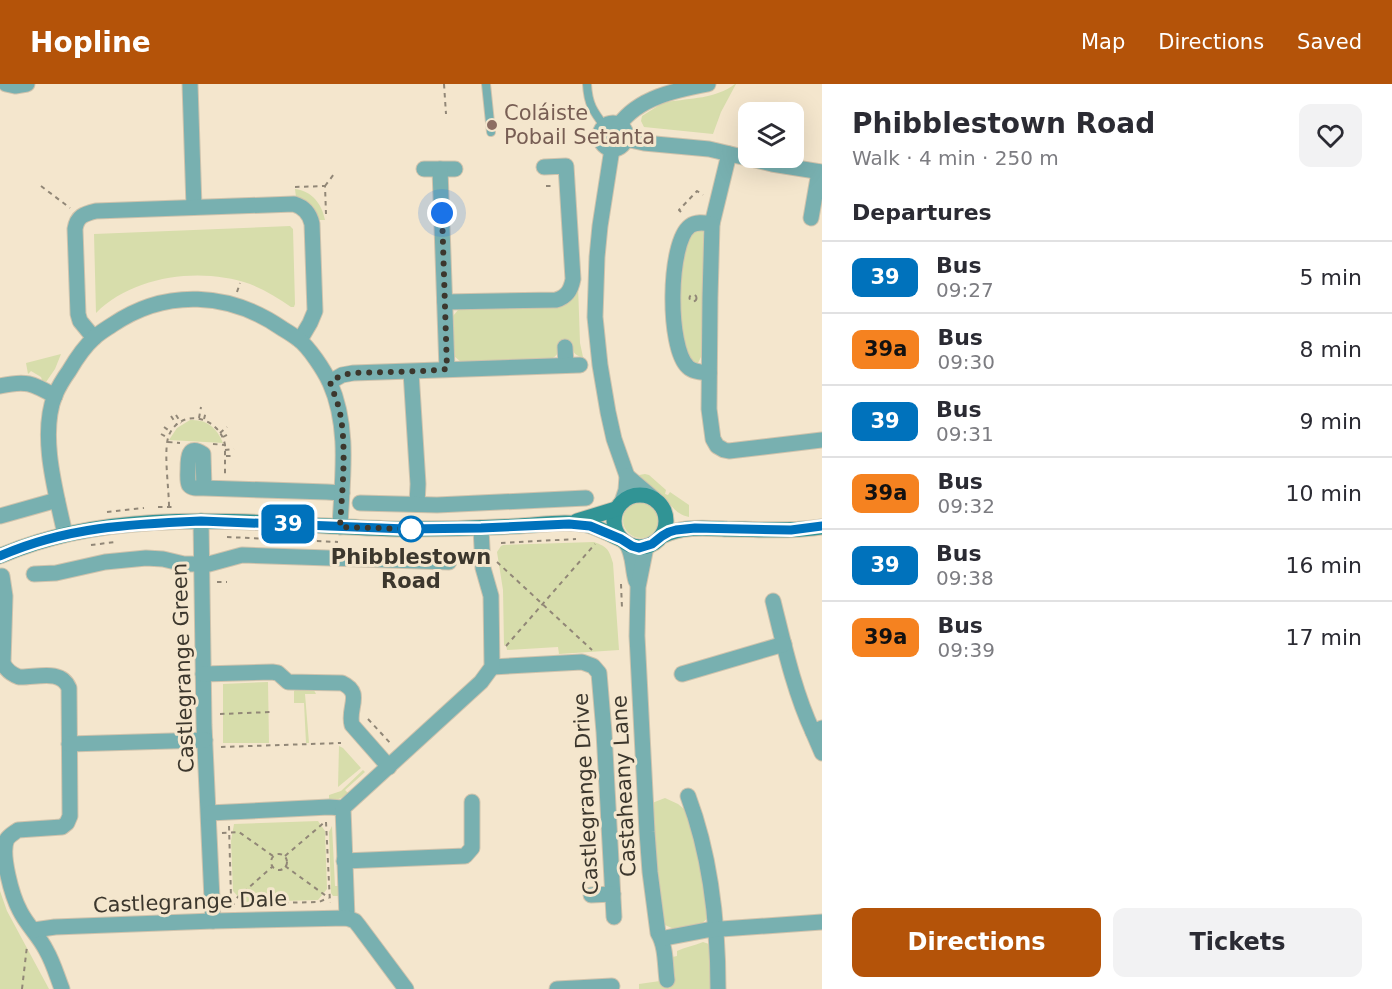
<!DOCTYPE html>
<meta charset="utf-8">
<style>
:root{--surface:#fff;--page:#f2f2f3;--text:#2b2b33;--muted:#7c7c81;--line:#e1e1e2;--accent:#b45309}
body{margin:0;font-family:"DejaVu Sans",sans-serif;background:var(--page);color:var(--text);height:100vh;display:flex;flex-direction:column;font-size:22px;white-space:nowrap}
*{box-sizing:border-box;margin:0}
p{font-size:20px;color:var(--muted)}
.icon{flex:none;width:33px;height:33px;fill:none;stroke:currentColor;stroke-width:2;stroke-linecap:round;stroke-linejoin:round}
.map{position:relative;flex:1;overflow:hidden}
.panel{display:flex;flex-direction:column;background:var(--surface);width:570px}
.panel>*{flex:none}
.badge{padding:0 12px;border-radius:9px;font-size:21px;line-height:39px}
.tools{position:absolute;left:738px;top:18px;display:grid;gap:12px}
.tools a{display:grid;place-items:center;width:66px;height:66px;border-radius:12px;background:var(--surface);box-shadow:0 6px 24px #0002;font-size:30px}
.you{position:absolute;width:30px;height:30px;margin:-15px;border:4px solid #fff;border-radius:50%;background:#1a73e8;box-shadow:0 0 0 9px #1a73e833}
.map>.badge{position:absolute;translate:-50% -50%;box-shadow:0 0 0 3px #fff}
h2{padding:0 30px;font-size:22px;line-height:54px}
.round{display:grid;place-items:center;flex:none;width:63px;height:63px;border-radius:12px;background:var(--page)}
.headline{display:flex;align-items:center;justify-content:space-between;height:102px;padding:0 30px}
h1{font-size:28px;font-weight:700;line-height:45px}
.primary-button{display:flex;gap:12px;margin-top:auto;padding:12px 30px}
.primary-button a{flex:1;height:69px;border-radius:12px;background:var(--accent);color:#fff;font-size:24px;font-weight:700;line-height:69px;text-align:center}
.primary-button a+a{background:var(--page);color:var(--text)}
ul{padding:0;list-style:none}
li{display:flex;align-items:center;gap:18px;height:72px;padding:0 30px;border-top:2px solid var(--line)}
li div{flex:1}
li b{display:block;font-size:22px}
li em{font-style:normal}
li .badge{min-width:66px;font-weight:700;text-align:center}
header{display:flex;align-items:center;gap:36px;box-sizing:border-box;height:84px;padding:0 30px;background:var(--accent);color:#fff}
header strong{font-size:28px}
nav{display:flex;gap:33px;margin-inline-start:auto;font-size:21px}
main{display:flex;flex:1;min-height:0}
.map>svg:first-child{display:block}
</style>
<header>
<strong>Hopline</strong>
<nav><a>Map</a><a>Directions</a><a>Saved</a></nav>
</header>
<main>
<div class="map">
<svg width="822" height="905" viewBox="0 0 822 905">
<rect width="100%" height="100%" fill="#f4e6cd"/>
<g fill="#d7ddab">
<path d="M 735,0 L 736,0 L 721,28 L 713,50 L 644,43 L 641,37 L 642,32 L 661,20 L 667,18 C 691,14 715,15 735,0 Z"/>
<path d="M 295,105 C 312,107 322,120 325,136 L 318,136 C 316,123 309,116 296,113 Z"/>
<path d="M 290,142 L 293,145 L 295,220 L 294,223 L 291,223 C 278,214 265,206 250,200 C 201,183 134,191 96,229 L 94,150 Z"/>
<path d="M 701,145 L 703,147 L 705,156 L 701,273 L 698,279 L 696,279 C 674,265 679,190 685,167 C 687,159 690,152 695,146 Z"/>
<path d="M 578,201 L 580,259 L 583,273 C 574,272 573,267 570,259 L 559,266 C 557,272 554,274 548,276 L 461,278 L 454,272 L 452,236 L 453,232 L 458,226 L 559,222 Z"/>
<polygon points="61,270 55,285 46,298 42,296 41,293 31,287 28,290 26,279"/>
<path d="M 190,336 C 207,335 217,344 223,359 L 169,356 L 177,344 Z"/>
<path d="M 645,390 L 649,391 L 666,406 L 665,410 L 668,411 L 670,408 L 689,421 L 689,433 C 676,430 673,423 665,415 C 655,404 647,406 639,391 Z"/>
<circle cx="641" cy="436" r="18"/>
<path d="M 594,458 C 608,463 609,466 613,479 L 619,566 L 559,570 L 558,563 L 507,566 L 506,560 L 504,562 L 503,506 L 497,468 L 501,462 L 503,461 Z"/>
<polygon points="268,598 269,659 223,659 223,600"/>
<polygon points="296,605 313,605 315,608 316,610 305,610 309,659 306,659 304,619 294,619 294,607"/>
<polygon points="339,662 343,664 361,684 338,703"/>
<path d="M 363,686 L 365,688 L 345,706 L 348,709 C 342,714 337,717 329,716 L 329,711 L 341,707 Z"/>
<polygon points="665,714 678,720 684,725 689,734 702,775 708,834 700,841 674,845 665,841 663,837 660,814 652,719"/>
<polygon points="318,737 325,747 327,805 318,816 243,818 233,807 231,757 234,740"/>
<polygon points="332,742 335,802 339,802 340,812 333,812 331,809 329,748"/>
<polygon points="0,807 7,827 49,905 0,905"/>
<path d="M 703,858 L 712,861 L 713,905 L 639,905 L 639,900 L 674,895 L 672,873 L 677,872 L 677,867 C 685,863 694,862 703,858 Z"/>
</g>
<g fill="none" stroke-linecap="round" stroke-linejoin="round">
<g stroke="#cfc3ad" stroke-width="10">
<g id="lane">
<polyline points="486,0 491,48"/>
<path d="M 587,0 C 588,20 593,27 605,43"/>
</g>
</g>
<g stroke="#cfc3ad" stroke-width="17">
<g id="street">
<polyline points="6,0 15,2 27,0"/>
<polyline points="190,0 194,123"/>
<circle cx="613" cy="52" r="13"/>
<path d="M 619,41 C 639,13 677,6 708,0"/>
<polyline points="626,55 644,59 709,65 772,80 822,88"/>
<polyline points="612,65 600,142 597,173 595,233 600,281 608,328 614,355 627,392 626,406 622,418"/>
<polyline points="729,70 712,140 710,214 709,325 713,355 717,362 724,366 729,367 822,356"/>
<polyline points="424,85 455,85"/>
<polyline points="440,85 447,285"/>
<polyline points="811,134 819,88"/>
<path d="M 445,218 L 556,216 C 567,213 571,206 573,195 L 566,82 L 544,83"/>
<path d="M 94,254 L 80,237 L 78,230 L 75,145 C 77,132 84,130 96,127 L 294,120 C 304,123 310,130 312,140 L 315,227 L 310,239 L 300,256"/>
<polyline points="565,263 566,281"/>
<polyline points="411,288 418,400 417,420"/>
<path d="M 709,289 C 702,288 693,288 688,283 C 667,264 668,158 690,142 C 697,137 705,139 712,140"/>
<polyline points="330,298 342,291 353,289 580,281"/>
<path d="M 0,302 C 26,296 32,299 55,312"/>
<polyline points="627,392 653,414"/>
<path d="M 204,404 L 203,370 C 188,360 188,374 188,385 C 188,389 187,397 189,401 C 192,405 199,404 204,404 L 327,408 L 342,409"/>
<polyline points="360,419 437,421 586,414"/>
<polyline points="0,432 57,416"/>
<polyline points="201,437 204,641 213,837"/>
<path d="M 65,450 C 56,409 39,351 55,311 C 59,302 64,294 69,287 C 76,275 84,263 94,254 C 99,249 106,245 112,241 C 166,204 230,208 283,245 C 288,248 293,251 298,255 C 309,263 324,286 330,299 C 350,344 342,395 340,443"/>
<path d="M 626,459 C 634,470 632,484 636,497"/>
<path d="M 646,463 L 638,503 L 637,552 L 647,748 L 650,788 L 658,849 C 666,862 665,881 667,896"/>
<polyline points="34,490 56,489 105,478 146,474 163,475 184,480 209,480 242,471 449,478"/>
<path d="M 2,492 L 5,512 L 3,579 C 6,586 11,590 19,593 C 35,594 61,584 69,604 L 70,732 L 67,739 L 62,743 L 18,746 C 14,749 10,751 7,755 C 0,770 12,812 20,827 C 27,841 39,852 46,866 C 53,878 57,892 62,905"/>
<path d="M 773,517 C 784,561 794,607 813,648 L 822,644"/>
<polyline points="492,583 582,578 593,582 599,589 604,648 614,833"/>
<path d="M 203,590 L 272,588 L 278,589 L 288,598 L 342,599 C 364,609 347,624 352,641 L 389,683"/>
<polyline points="682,590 784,560"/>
<polyline points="813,648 822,669"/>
<polyline points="69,660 205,656"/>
<path d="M 688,712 C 711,773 718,840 718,905"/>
<polyline points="209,729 329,723 343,724"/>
<polyline points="344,777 465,772 472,764 472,718"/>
<polyline points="591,811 613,810"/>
<polyline points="347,834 343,724 481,598 492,583 491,512 483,484 481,444"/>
<polyline points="34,846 55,843 213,837 347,834 355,837 359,842 406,905"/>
<polyline points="661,853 665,854 707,846 822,838"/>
<polyline points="557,905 612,902"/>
</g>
</g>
<g stroke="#cfc3ad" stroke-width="17">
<g id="secondary">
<circle cx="640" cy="437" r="26"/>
<polyline points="577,437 616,425"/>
<path d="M 662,452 C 683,442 705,444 727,445 C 759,445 790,448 822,443"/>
<path d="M 0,472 C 126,417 272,443 405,445 C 443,445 481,444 519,442 C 540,441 571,436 591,442 C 601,445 611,451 620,455"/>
</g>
</g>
<g stroke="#918777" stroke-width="2" stroke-dasharray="4.5 4.5" stroke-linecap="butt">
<polyline points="444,0 446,30"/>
<polyline points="41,102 70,124"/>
<polyline points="325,102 334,90"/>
<polyline points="546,102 551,102"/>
<polyline points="295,103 325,102 326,130"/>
<polyline points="681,128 679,126 697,107 703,111"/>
<polyline points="237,208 240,199"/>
<circle cx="693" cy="214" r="3.5"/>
<polyline points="176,331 181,339"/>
<polyline points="171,332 177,341"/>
<polyline points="199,334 201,323"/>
<polyline points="204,335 206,327"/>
<polyline points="164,343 171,348"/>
<polyline points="220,349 227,343"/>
<polyline points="161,350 168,354"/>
<polyline points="223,353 230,349"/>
<polyline points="168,358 180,359"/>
<polyline points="213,360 225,361"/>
<polyline points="225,366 234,365"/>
<polyline points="226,372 235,372"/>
<path d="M 169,422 C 169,405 163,365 169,351 C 181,323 220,333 225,361 L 225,391"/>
<polyline points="158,423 173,423"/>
<polyline points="107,428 144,424"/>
<polyline points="227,453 338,458"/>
<polyline points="501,459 576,455"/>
<polyline points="91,461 115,458"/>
<polyline points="497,478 592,566"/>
<polyline points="217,498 227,498"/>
<polyline points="621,500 622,524"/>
<polyline points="506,562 595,460"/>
<polyline points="220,630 271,628"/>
<polyline points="368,635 392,661"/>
<polyline points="221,663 341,659"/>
<polyline points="326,738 330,819"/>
<polyline points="229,742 231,813 230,820"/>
<polyline points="222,749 239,748 273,772"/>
<circle cx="279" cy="778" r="8"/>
<polyline points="285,772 326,737"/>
<polyline points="285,782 329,814"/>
<polyline points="230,820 319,818 328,814"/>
<polyline points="230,820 272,783"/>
<polyline points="22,905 27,862"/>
</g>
<use href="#lane" stroke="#78b0b0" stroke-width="8"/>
<use href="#street" stroke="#78b0b0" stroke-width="15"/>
<use href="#secondary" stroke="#319495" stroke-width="15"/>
</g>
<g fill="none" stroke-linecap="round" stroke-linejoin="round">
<g stroke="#fff" stroke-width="14">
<path id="line" d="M 0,472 C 66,443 130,440 201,437 L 406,445 L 481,444 L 569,440 L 590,442 L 621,455 L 632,462 L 639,464 L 652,460 L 662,452 L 669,448 L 676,446 L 695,444 L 791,446 L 822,442"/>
</g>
<use href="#line" stroke="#0072bc" stroke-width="9"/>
<path stroke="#3c372d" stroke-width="6" stroke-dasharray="0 10.8" d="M 411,445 L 340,443 C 342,407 347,364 340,329 C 338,318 333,308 330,298 L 342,291 L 353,289 L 425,287 L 447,285 L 442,129"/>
</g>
<circle fill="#8d6e63" stroke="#f4e6cd" stroke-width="2" cx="492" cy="41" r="6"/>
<circle fill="#fff" stroke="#0072bc" stroke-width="3" cx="411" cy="445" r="12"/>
<g text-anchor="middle" stroke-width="6" stroke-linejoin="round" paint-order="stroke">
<g font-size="21" fill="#785e54" stroke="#f4e6cd" text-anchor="start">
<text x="504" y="36">Coláiste<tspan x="504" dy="24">Pobail Setanta</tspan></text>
</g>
<g font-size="21" font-weight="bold" fill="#3c372d" stroke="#f4e6cd">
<text x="411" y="480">Phibblestown<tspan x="411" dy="24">Road</tspan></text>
</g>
<g font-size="21" fill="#3c372d" stroke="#f4e6cd">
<text transform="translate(183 584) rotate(-92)" y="7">Castlegrange Green</text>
<text transform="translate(624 702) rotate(-93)" y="7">Castaheany Lane</text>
<text transform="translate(586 710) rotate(-93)" y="7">Castlegrange Drive</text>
<text transform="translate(190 818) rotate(-2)" y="7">Castlegrange Dale</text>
</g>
</g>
</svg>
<div class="tools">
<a><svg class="icon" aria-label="layers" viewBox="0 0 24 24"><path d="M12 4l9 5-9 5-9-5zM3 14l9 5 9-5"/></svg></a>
</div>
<div class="you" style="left:442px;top:129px"></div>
<b class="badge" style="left:288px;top:440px;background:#0072bc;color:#fff">39</b>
</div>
<section class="panel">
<div class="headline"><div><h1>Phibblestown Road</h1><p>Walk · 4 min · 250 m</p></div><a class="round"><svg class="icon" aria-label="heart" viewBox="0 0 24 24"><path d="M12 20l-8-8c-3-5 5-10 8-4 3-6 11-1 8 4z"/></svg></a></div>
<h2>Departures</h2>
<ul>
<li><span class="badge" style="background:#0072bc;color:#fff">39</span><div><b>Bus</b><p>09:27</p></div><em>5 min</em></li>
<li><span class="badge" style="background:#f58220;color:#111">39a</span><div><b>Bus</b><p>09:30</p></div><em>8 min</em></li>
<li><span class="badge" style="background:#0072bc;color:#fff">39</span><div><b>Bus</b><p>09:31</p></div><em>9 min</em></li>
<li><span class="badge" style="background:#f58220;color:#111">39a</span><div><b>Bus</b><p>09:32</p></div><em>10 min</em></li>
<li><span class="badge" style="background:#0072bc;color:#fff">39</span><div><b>Bus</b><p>09:38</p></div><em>16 min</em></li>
<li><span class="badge" style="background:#f58220;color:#111">39a</span><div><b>Bus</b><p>09:39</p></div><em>17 min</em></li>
</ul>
<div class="primary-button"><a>Directions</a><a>Tickets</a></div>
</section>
</main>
